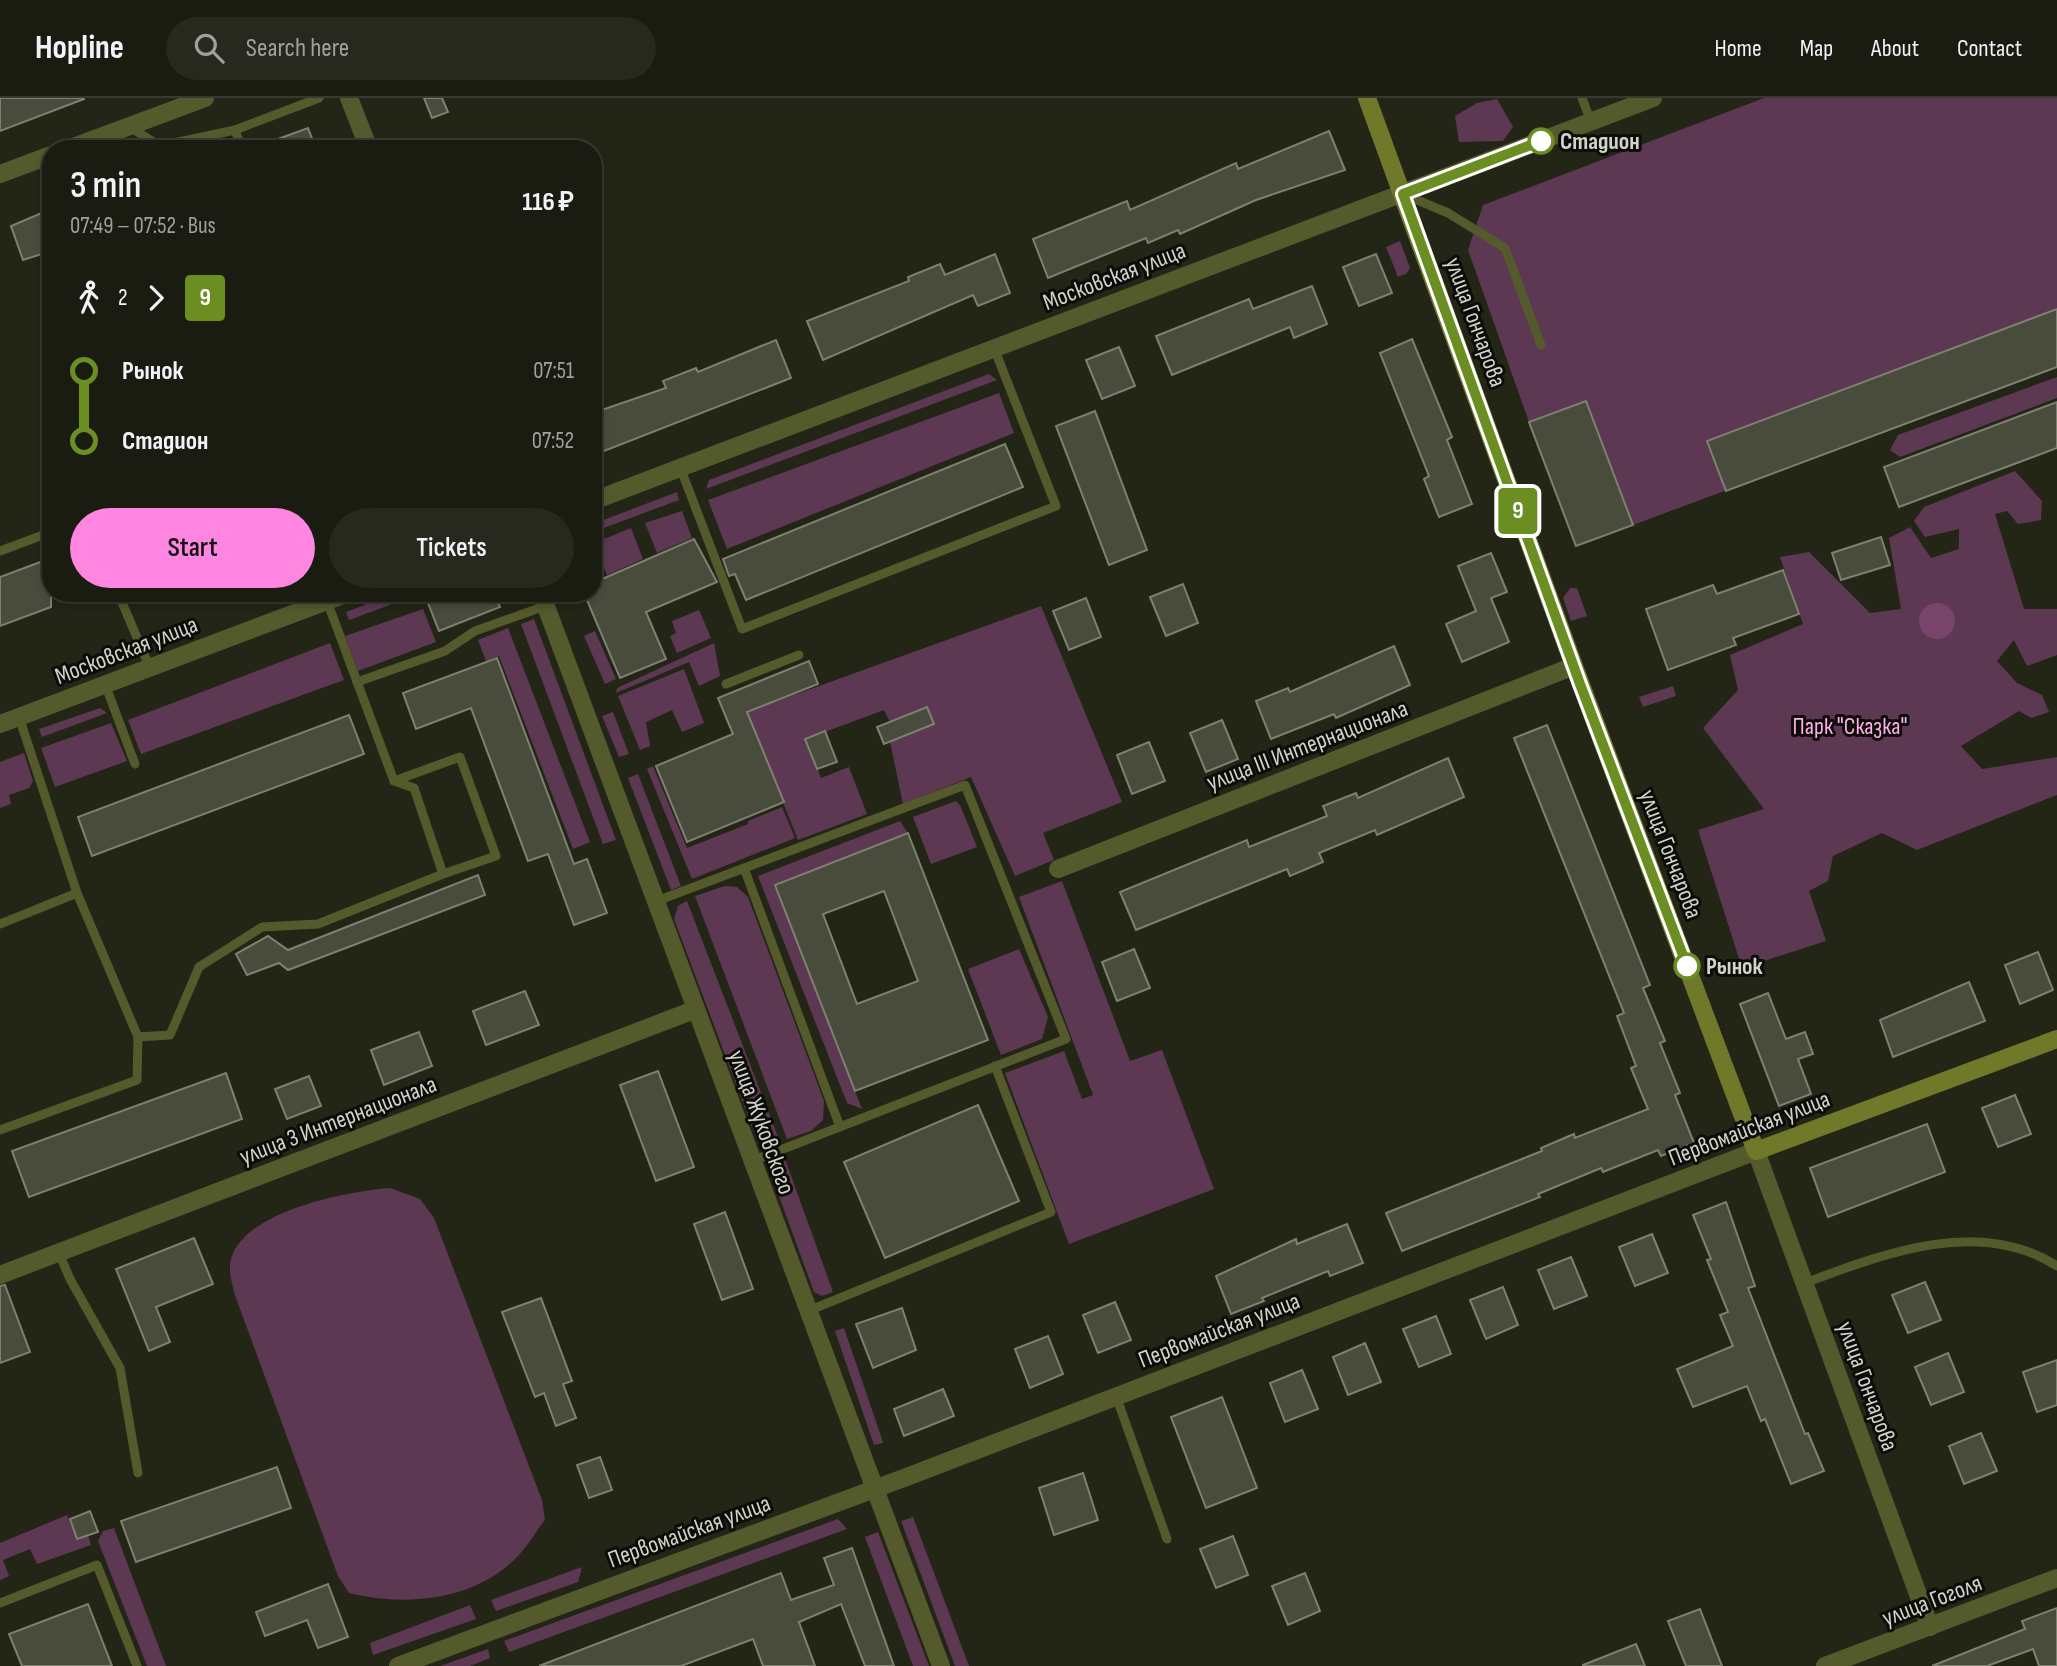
<!DOCTYPE html>
<meta charset="utf-8">
<style>
:root{--surface:#1a1c11;--page:#27291f;--text:#f1f3f6;--muted:#9fa19f;--line:#383a31;--accent:#fe86e1}
body{margin:0;font-family:"Sofia Sans Condensed",sans-serif;background:var(--page);color:var(--text);height:100vh;display:flex;flex-direction:column;font-size:26px;white-space:nowrap}
*{box-sizing:border-box;margin:0}
p{font-size:23px;color:var(--muted)}
.icon{flex:none;width:38px;height:38px;fill:none;stroke:currentColor;stroke-width:2;stroke-linecap:round;stroke-linejoin:round}
.map{position:relative;flex:1;overflow:hidden}
.drawer{position:absolute;left:42px;top:42px;width:560px;height:462px;display:flex;flex-direction:column;background:var(--surface);border-radius:28px;box-shadow:0 4px 10px #0003,0 0 0 2px var(--line)}
.drawer>*{flex:none}
.badge{padding:0 14px;border-radius:5px;font-size:24px;line-height:46px}
.map>.badge{position:absolute;translate:-50% -50%;box-shadow:0 0 0 4px #fff}
.legs{display:flex;align-items:center;gap:10px;height:77px;padding:0 28px;font-size:23px}
.legs p{margin-inline-start:auto}
.headline{display:flex;align-items:center;justify-content:space-between;height:119px;padding:0 28px}
h1{font-size:38px;font-weight:600;line-height:52px}
.action{display:flex;gap:14px;margin-top:auto;padding:14px 28px}
.action a{flex:1;height:80px;border-radius:42px;background:var(--accent);color:#111;font-size:28px;font-weight:600;line-height:80px;text-align:center}
.action a+a{background:var(--page);color:var(--text)}
ul{padding:0 28px;list-style:none}
li{display:flex;align-items:center;gap:24px;height:70px;font-size:26px}
li i{display:grid;place-items:center;width:10px;height:100%;margin:0 9px;background:currentColor}
li i::after{content:'';width:18px;height:18px;margin:-9px;border:5px solid;border-radius:50%;background:var(--surface)}
li p{margin-inline-start:auto}
li:first-child i{background:linear-gradient(#0000 50%,currentColor 0)}
li:last-child i{background:linear-gradient(currentColor 50%,#0000 0)}
header{display:flex;align-items:center;gap:42px;box-sizing:border-box;height:98px;padding:0 35px;background:var(--surface);border-bottom:2px solid var(--line)}
header strong{font-size:33px}
nav{display:flex;gap:38px;margin-inline-start:auto;font-size:24px}
.search{width:490px;height:63px;background:var(--page);display:flex;align-items:center;gap:18px;box-sizing:border-box;padding:0 24px;border-radius:38px;color:var(--muted);font-size:26px}
.map>svg:first-child{display:block}
</style>
<header>
<strong>Hopline</strong>
<div class="search"><svg class="icon" aria-label="search" viewBox="0 0 24 24"><circle cx="10" cy="10" r="6"/><path d="M15 15l6 6"/></svg>Search here</div>
<nav><a>Home</a><a>Map</a><a>About</a><a>Contact</a></nav>
</header>
<div class="map">
<svg width="2057" height="1568" viewBox="0 0 2057 1568">
<rect width="100%" height="100%" fill="#232517"/>
<g fill="#5d3853">
<polygon points="1764,0 2057,0 2057,269 1633,427 1586,303 1529,324 1468,152 1483,107"/>
<polygon points="1497,1 1513,29 1503,43 1459,44 1455,18 1477,5"/>
<polygon points="1400,143 1410,170 1406,176 1398,179 1386,149"/>
<polygon points="989,276 997,282 706,391 709,382"/>
<polygon points="2057,279 2057,300 1900,359 1890,352 1898,337"/>
<polygon points="999,295 1014,335 727,451 708,402"/>
<polygon points="2015,373 2042,403 2041,422 2018,426 2007,413 1995,416 2024,511 2057,511 2057,557 2027,568 2014,542 1997,563 2017,585 2042,597 2049,614 2031,620 2019,613 1961,648 1982,671 2057,659 2057,697 1917,752 1882,735 1833,758 1828,783 1809,793 1826,843 1742,870 1698,732 1764,711 1703,630 1738,592 1730,557 1803,526 1780,459 1809,454 1870,515 1901,511 1889,440 1910,429 1931,460 1959,451 1959,431 1925,439 1914,423 1924,409"/>
<polygon points="677,394 679,402 593,434 593,426"/>
<polygon points="682,413 692,440 657,455 645,425"/>
<polygon points="631,430 643,461 607,477 594,445"/>
<polygon points="1570,490 1577,490 1587,518 1571,523 1563,500"/>
<polygon points="396,495 422,495 349,522 346,514"/>
<polygon points="1041,508 1122,704 1043,735 1054,762 1015,778 971,679 903,706 890,644 934,625 927,609 890,624 884,612 806,641 821,680 849,669 867,716 798,742 747,614"/>
<polygon points="423,511 436,544 358,573 345,538"/>
<polygon points="699,512 711,540 677,555 670,538 676,535 672,523"/>
<polygon points="534,521 616,742 603,746 521,526"/>
<polygon points="508,530 590,744 573,751 499,558 486,563 478,542"/>
<polygon points="595,533 616,581 605,586 584,538"/>
<polygon points="330,545 344,582 141,656 128,622"/>
<polygon points="714,545 720,578 699,588 689,564 616,595 617,590"/>
<polygon points="684,571 704,625 682,634 672,612 646,624 650,648 640,652 618,598"/>
<polygon points="1673,588 1676,598 1643,609 1639,599"/>
<polygon points="100,610 107,615 42,639 39,631"/>
<polygon points="613,614 629,656 619,659 602,618"/>
<polygon points="111,625 127,663 55,689 41,650"/>
<polygon points="24,655 33,683 29,690 9,697 11,706 0,710 0,664"/>
<polygon points="653,668 687,750 748,726 748,723 782,709 795,740 692,781 647,671"/>
<polygon points="638,676 681,788 671,792 628,680"/>
<polygon points="956,703 961,709 977,749 931,766 913,719"/>
<polygon points="900,723 908,735 775,787 862,1011 847,1005 758,778"/>
<polygon points="1062,783 1130,963 1162,952 1214,1091 1069,1146 1005,975 1064,953 1082,1001 1093,997 1019,799"/>
<polygon points="725,788 737,789 748,799 824,1003 823,1022 811,1033 787,1041 695,798"/>
<polygon points="687,803 780,1044 768,1048 757,1042 674,821 678,808"/>
<polygon points="1019,851 1048,919 1042,941 1001,957 968,871"/>
<polygon points="785,1061 833,1194 822,1198 814,1194 771,1076 775,1065"/>
<path d="M 390,1090 L 420,1101 L 434,1120 L 542,1402 L 545,1422 C 536,1433 529,1446 519,1457 C 477,1503 406,1509 349,1495 L 338,1478 L 236,1200 C 232,1186 227,1172 232,1158 C 248,1112 349,1093 390,1090 Z"/>
<polygon points="844,1230 883,1344 883,1345 874,1347 835,1233"/>
<polygon points="67,1417 77,1441 88,1437 91,1447 37,1466 30,1451 3,1462 9,1478 0,1482 0,1445"/>
<polygon points="913,1419 969,1568 955,1568 901,1423"/>
<polygon points="838,1421 847,1431 509,1554 504,1543"/>
<polygon points="114,1430 166,1568 147,1568 98,1443 103,1433"/>
<polygon points="878,1434 929,1568 913,1568 865,1439"/>
<polygon points="582,1469 578,1484 496,1513 491,1502"/>
<polygon points="470,1507 476,1521 373,1557 370,1545"/>
<polygon points="488,1551 490,1560 470,1568 440,1568"/>
</g>
<circle fill="#78446b" cx="1937" cy="523" r="18"/>
<g fill="#494c3d" stroke="#7e8171" stroke-width="2" fill-rule="evenodd">
<polygon points="0,0 84,0 84,1 0,33"/>
<polygon points="424,0 442,0 448,14 432,20"/>
<polygon points="308,30 316,51 256,51 256,49"/>
<polygon points="1329,33 1345,72 1256,102 1180,136 1178,132 1148,145 1146,140 1048,180 1033,141 1127,103 1130,112 1236,65 1238,71"/>
<polygon points="51,111 51,153 23,162 11,128"/>
<polygon points="995,156 1010,195 978,208 973,197 823,262 807,223 909,183 908,179 940,166 945,177"/>
<polygon points="1376,156 1392,195 1359,208 1343,169"/>
<polygon points="1312,188 1327,226 1294,240 1290,229 1172,277 1156,238 1249,201 1253,211"/>
<polygon points="2057,211 2057,269 1726,393 1707,343"/>
<polygon points="1412,241 1452,339 1447,342 1472,406 1439,419 1424,381 1429,378 1380,255"/>
<polygon points="776,242 791,280 599,355 593,338 593,315 666,290 663,283 696,270 698,274"/>
<polygon points="1119,249 1135,288 1102,301 1086,262"/>
<polygon points="1586,303 1633,427 1576,448 1529,324"/>
<polygon points="2057,304 2057,350 1899,409 1884,369"/>
<polygon points="1095,313 1147,452 1109,467 1056,328"/>
<polygon points="1005,346 1023,389 746,502 735,476 729,478 723,461"/>
<polygon points="1881,439 1890,467 1841,482 1832,455"/>
<polygon points="694,441 717,484 646,514 666,561 620,580 584,495 593,495 593,485"/>
<polygon points="1491,455 1507,494 1491,500 1509,544 1462,564 1446,526 1476,513 1458,468"/>
<polygon points="51,460 51,509 0,528 0,479"/>
<polygon points="1783,472 1799,516 1733,540 1736,547 1668,572 1646,511 1713,487 1717,496"/>
<polygon points="1183,486 1198,525 1166,538 1150,499"/>
<polygon points="453,495 494,495 500,509 439,533 428,505"/>
<polygon points="1086,500 1101,539 1069,552 1053,513"/>
<polygon points="1394,548 1410,587 1336,620 1334,616 1271,641 1256,603 1288,590 1290,594"/>
<polygon points="497,560 574,766 587,761 607,815 574,827 548,756 528,763 471,610 416,631 403,595"/>
<polygon points="809,563 818,586 747,614 784,704 687,744 656,668 733,636 718,600"/>
<polygon points="927,609 934,626 884,646 877,629"/>
<polygon points="349,617 364,656 92,758 78,719"/>
<polygon points="1222,622 1238,661 1206,674 1190,635"/>
<polygon points="1547,627 1650,887 1643,890 1665,943 1660,945 1680,995 1675,997 1694,1045 1661,1058 1658,1052 1603,1074 1601,1070 1538,1096 1540,1099 1402,1153 1386,1115 1542,1053 1541,1050 1574,1036 1575,1040 1648,1011 1631,970 1636,968 1617,918 1624,915 1514,640"/>
<polygon points="825,633 837,664 817,671 805,641"/>
<polygon points="1149,644 1165,683 1132,696 1117,657"/>
<polygon points="1448,660 1464,699 1377,737 1375,732 1319,755 1323,764 1290,778 1287,771 1136,832 1120,794 1247,742 1249,749 1327,718 1323,708 1356,695 1358,700"/>
<path d="M 908,735 L 988,942 L 855,993 L 775,787 ZM 884,793 L 918,883 L 857,906 L 823,816 Z"/>
<polygon points="478,777 485,797 288,872 279,865 247,877 236,856 268,838 288,852"/>
<polygon points="1134,851 1150,890 1117,903 1102,864"/>
<polygon points="2038,854 2053,892 2020,906 2005,867"/>
<polygon points="1969,884 1985,923 1893,959 1880,922"/>
<polygon points="525,893 539,927 486,947 473,913"/>
<polygon points="1768,895 1786,941 1805,934 1813,956 1798,961 1811,996 1779,1008 1740,906"/>
<polygon points="419,934 432,968 384,987 371,952"/>
<polygon points="658,973 694,1069 656,1083 620,987"/>
<polygon points="226,975 242,1021 29,1099 12,1053"/>
<polygon points="309,978 321,1008 287,1021 275,991"/>
<polygon points="2015,997 2031,1036 1998,1049 1982,1010"/>
<polygon points="978,1007 1019,1103 885,1160 844,1064"/>
<polygon points="1927,1026 1945,1074 1828,1119 1810,1070"/>
<polygon points="1726,1104 1755,1188 1748,1190 1805,1336 1808,1335 1824,1373 1791,1386 1765,1321 1761,1323 1747,1288 1693,1309 1677,1271 1733,1248 1720,1217 1728,1214 1707,1162 1711,1161 1693,1117"/>
<polygon points="725,1114 753,1191 722,1202 694,1126"/>
<polygon points="1347,1126 1363,1165 1330,1178 1328,1173 1262,1200 1264,1203 1231,1216 1216,1178 1296,1141 1297,1146"/>
<polygon points="1652,1136 1668,1175 1635,1188 1619,1149"/>
<polygon points="194,1140 213,1186 156,1209 170,1244 149,1253 116,1171"/>
<polygon points="1571,1159 1587,1198 1554,1211 1538,1172"/>
<polygon points="1925,1184 1941,1222 1908,1235 1892,1197"/>
<polygon points="5,1187 30,1254 0,1265 0,1188"/>
<polygon points="1503,1189 1518,1227 1486,1241 1470,1202"/>
<polygon points="541,1200 572,1283 563,1286 576,1320 556,1328 544,1295 535,1299 502,1214"/>
<polygon points="1115,1204 1131,1242 1098,1255 1083,1217"/>
<polygon points="902,1210 916,1252 873,1270 856,1226"/>
<polygon points="1436,1218 1451,1256 1419,1269 1403,1231"/>
<polygon points="1048,1238 1063,1276 1030,1290 1015,1251"/>
<polygon points="1365,1245 1381,1284 1348,1297 1333,1259"/>
<polygon points="1948,1255 1964,1294 1931,1307 1915,1269"/>
<polygon points="2057,1262 2057,1307 2037,1314 2023,1274"/>
<polygon points="1302,1272 1318,1311 1285,1324 1270,1285"/>
<polygon points="943,1291 954,1318 904,1338 894,1311"/>
<polygon points="1222,1299 1257,1390 1206,1410 1171,1319"/>
<polygon points="1981,1335 1997,1373 1964,1386 1949,1348"/>
<polygon points="600,1359 612,1392 589,1400 577,1367"/>
<polygon points="277,1369 291,1410 136,1464 121,1423"/>
<polygon points="1083,1375 1098,1422 1054,1437 1039,1390"/>
<polygon points="90,1413 98,1434 77,1441 70,1421"/>
<polygon points="1233,1438 1248,1477 1216,1490 1200,1451"/>
<polygon points="852,1450 894,1568 865,1568 841,1506 799,1524 815,1568 763,1568 753,1541 681,1568 539,1568 781,1475 791,1502 834,1487 824,1460"/>
<polygon points="1305,1475 1320,1513 1288,1527 1272,1488"/>
<polygon points="328,1486 348,1539 318,1550 307,1522 265,1538 256,1514"/>
<polygon points="88,1506 112,1568 22,1568 9,1536"/>
<polygon points="2057,1510 2057,1568 2039,1568 2033,1551 1987,1568 1932,1568 2025,1531 2022,1523"/>
<polygon points="1700,1511 1722,1568 1686,1568 1668,1523"/>
<polygon points="1636,1546 1645,1568 1583,1568 1583,1567"/>
</g>
<g fill="none" stroke-linecap="round" stroke-linejoin="round">
<g stroke="#545a2c" stroke-width="9">
<polyline points="1582,0 1591,24"/>
<polyline points="128,28 160,48 235,32 319,0"/>
<polyline points="235,32 242,51"/>
<polyline points="1403,96 1448,115 1505,150 1541,247"/>
<polyline points="680,369 742,531 1056,408 994,250"/>
<polyline points="0,453 51,434"/>
<polyline points="118,495 150,570"/>
<polyline points="327,503 394,683"/>
<polyline points="357,584 445,553 475,533 545,508"/>
<polyline points="105,586 135,666"/>
<polyline points="726,586 799,557"/>
<polyline points="19,619 77,795 138,939 170,937 199,869 262,829 318,826 443,776 414,690 394,683 460,659 496,758 443,776"/>
<polyline points="744,770 840,1029"/>
<polyline points="654,804 965,687 1066,941 752,1063"/>
<polyline points="0,826 77,795"/>
<polyline points="0,1032 137,982 138,939"/>
<polyline points="59,1155 70,1181 120,1270 138,1375"/>
<path d="M 1805,1185 C 1883,1156 1979,1118 2057,1168"/>
<polyline points="808,1213 1051,1114 995,968"/>
<polyline points="1116,1298 1167,1441"/>
<polyline points="0,1505 97,1467 137,1568"/>
</g>
<g stroke="#545a2c" stroke-width="18">
<polyline points="68,51 205,0"/>
<polyline points="0,76 51,57"/>
<polyline points="1058,771 1574,568"/>
<polyline points="1756,1053 1930,1529"/>
<polyline points="0,1177 694,912"/>
<polyline points="1825,1568 2057,1480"/>
</g>
<g stroke="#545a2c" stroke-width="18">
<polyline points="349,0 369,51"/>
<polyline points="593,403 1653,0"/>
<polyline points="541,495 941,1568"/>
<polyline points="0,626 348,495"/>
<polyline points="398,1568 904,1380 1756,1053"/>
</g>
<polyline stroke="#70782a" stroke-width="18" points="1367,0 1574,568 1756,1053 2057,941"/>
</g>
<g fill="none" stroke-linecap="round" stroke-linejoin="round">
<g stroke="#fff" stroke-width="16">
<polyline id="line-1" points="1541,43 1403,96 1580,586 1687,868"/>
</g>
<use href="#line-1" stroke="#6b8e23" stroke-width="10"/>
</g>
<g fill="#fff" stroke="#6b8e23" stroke-width="3.5">
<circle cx="1541" cy="43" r="12"/>
<circle cx="1687" cy="868" r="12"/>
</g>
<g text-anchor="middle" stroke-width="6" stroke-linejoin="round" paint-order="stroke">
<g font-size="24" font-weight="bold" fill="#d2d4cb" stroke="#0c0d08" text-anchor="start">
<text x="1560" y="51">Стадион</text>
<text x="1706" y="876">Рынок</text>
</g>
<g font-size="24" fill="#d2d4cb" stroke="#0c0d08">
<text transform="translate(1114 178) rotate(-21)" y="8">Московская улица</text>
<text transform="translate(1476 224) rotate(70)" y="8">улица Гончарова</text>
<text transform="translate(126 552) rotate(-21)" y="8">Московская улица</text>
<text transform="translate(1307 647) rotate(-21)" y="8">улица III Интернационала</text>
<text transform="translate(1671 756) rotate(69)" y="8">улица Гончарова</text>
<text transform="translate(338 1022) rotate(-21)" y="8">улица 3 Интернационала</text>
<text transform="translate(762 1024) rotate(70)" y="8">улица Жуковского</text>
<text transform="translate(1749 1030) rotate(-21)" y="8">Первомайская улица</text>
<text transform="translate(1219 1232) rotate(-21)" y="8">Первомайская улица</text>
<text transform="translate(1868 1288) rotate(70)" y="8">улица Гончарова</text>
<text transform="translate(689 1433) rotate(-20)" y="8">Первомайская улица</text>
<text transform="translate(1932 1502) rotate(-21)" y="8">улица Гоголя</text>
</g>
<g font-size="24" fill="#ffaee9" stroke="#0c0d08">
<text x="1850" y="636">Парк "Сказка"</text>
</g>
</g>
</svg>
<b class="badge" style="left:1518px;top:413px;background:#6b8e23;color:#fff">9</b>
<section class="drawer">
<div class="headline"><div><h1>3 min</h1><p>07:49 – 07:52 · Bus</p></div><b>116 ₽</b></div>
<div class="legs"><svg class="icon" aria-label="walk" viewBox="0 0 24 24"><circle cx="13" cy="4" r="2"/><path d="M13 8l-2 6 4 7M11 14l-3 7M7 12l3-4h3l4 4"/></svg>2<svg class="icon" aria-label="forward" viewBox="0 0 24 24"><path d="M9 5l7 7-7 7"/></svg><b class="badge" style="background:#6b8e23;color:#fff">9</b></div>
<ul>
<li><i style="color:#6b8e23"></i><b>Рынок</b><p>07:51</p></li>
<li><i style="color:#6b8e23"></i><b>Стадион</b><p>07:52</p></li>
</ul>
<div class="action"><a>Start</a><a>Tickets</a></div>
</section>
</div>
